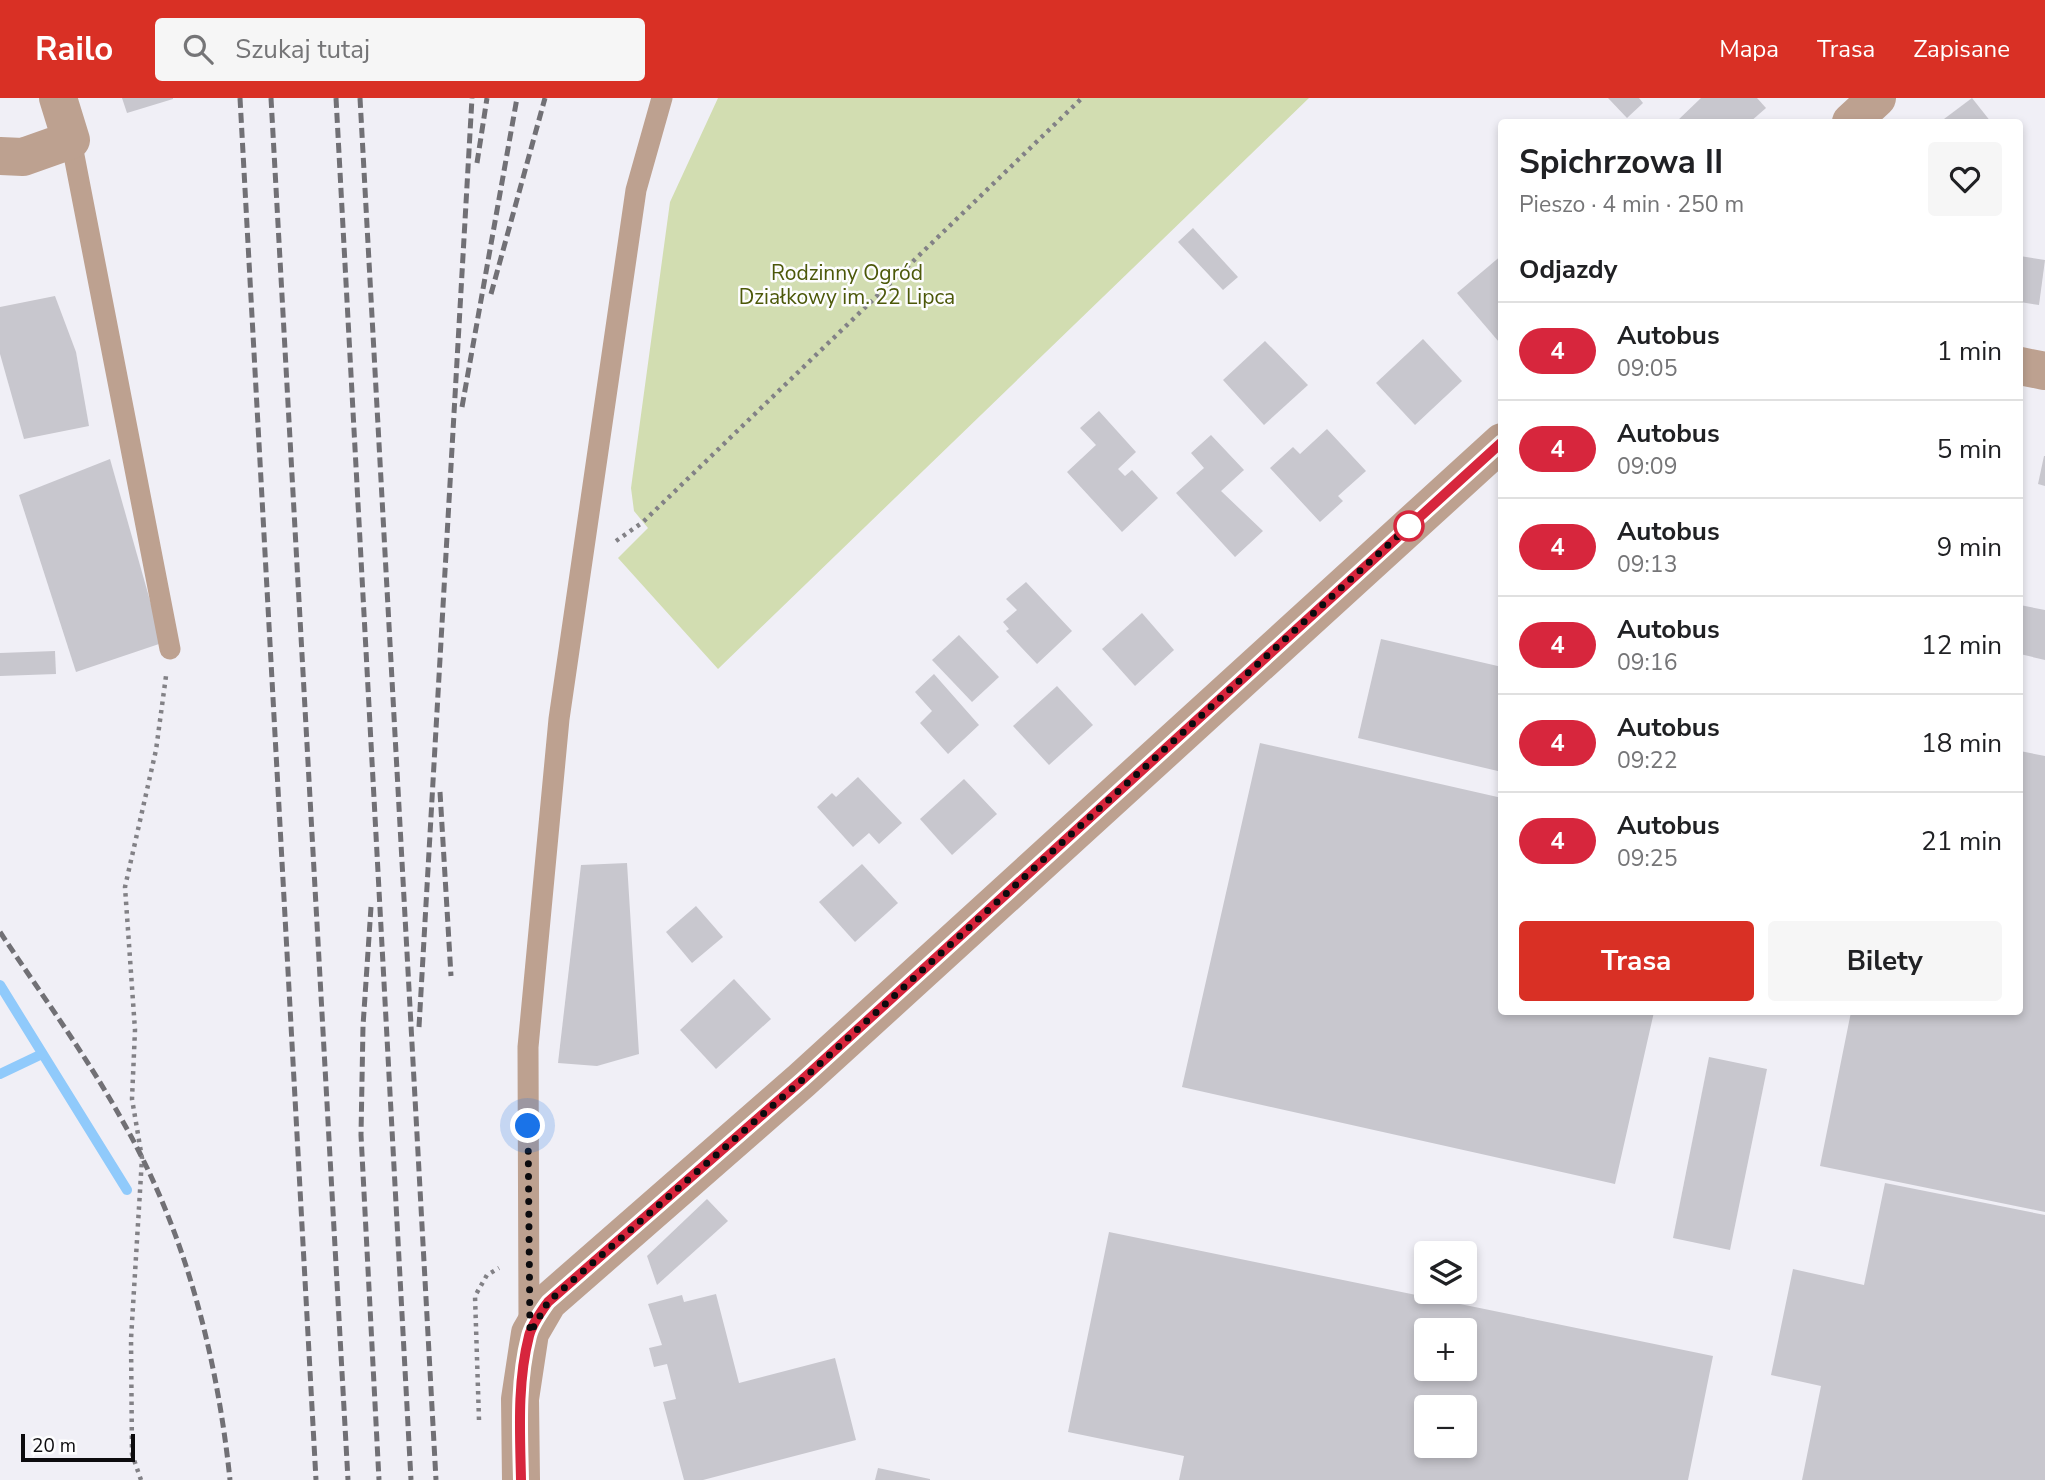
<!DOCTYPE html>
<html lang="pl">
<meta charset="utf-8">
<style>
:root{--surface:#fff;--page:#f6f6f6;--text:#202124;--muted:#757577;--line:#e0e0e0;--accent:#d93025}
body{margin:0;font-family:"Nunito Sans",sans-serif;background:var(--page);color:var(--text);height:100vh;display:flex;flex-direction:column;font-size:26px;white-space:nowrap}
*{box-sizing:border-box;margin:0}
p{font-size:23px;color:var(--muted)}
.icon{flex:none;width:38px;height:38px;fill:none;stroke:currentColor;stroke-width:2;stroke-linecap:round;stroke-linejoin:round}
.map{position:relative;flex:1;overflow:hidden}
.side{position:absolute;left:1498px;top:21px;width:525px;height:896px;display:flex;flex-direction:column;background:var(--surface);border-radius:7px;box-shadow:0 4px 10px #0003}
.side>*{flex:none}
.badge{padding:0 14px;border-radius:23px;font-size:24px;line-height:46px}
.buttons{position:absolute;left:1414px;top:1143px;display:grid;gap:14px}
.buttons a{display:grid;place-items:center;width:63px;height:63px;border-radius:7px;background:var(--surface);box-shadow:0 4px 10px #0003;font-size:35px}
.scale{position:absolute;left:21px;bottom:18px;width:114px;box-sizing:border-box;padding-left:7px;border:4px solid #0c0b0e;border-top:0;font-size:19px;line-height:24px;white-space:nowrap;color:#0c0b0e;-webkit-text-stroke:5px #fdfdfe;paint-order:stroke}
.you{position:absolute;width:35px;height:35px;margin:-18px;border:5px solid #fff;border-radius:50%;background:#1a73e8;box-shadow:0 0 0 10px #1a73e833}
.map>.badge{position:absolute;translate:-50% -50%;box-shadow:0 0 0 4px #fff}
h2{padding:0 21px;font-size:26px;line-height:63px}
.round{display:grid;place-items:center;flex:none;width:74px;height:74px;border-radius:7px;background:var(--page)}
.headline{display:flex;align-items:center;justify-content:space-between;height:119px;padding:0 21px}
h1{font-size:33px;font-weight:700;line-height:52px}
.cta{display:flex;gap:14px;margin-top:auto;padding:14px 21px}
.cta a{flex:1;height:80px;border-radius:7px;background:var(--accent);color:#fff;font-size:28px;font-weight:700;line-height:80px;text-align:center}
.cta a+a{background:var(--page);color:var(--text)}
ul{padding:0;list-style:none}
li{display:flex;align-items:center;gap:21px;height:98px;padding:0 21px;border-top:2px solid var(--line)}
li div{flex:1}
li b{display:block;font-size:26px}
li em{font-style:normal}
li .badge{min-width:77px;font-weight:700;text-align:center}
header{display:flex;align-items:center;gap:42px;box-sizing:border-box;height:98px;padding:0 35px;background:var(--accent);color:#fff}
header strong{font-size:33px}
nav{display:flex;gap:38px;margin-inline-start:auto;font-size:24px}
.search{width:490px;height:63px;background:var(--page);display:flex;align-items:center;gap:18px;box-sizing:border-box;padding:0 24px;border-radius:7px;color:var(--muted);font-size:26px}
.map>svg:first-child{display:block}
</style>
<header>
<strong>Railo</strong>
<div class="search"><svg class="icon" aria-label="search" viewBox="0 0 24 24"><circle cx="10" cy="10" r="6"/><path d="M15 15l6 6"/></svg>Szukaj tutaj</div>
<nav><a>Mapa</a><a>Trasa</a><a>Zapisane</a></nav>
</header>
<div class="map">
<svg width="2045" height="1382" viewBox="0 0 2045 1382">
<rect width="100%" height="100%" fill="#f0eff6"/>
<polygon fill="#d2ddb1" points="718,0 1309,0 718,571 618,460 648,430 634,413 631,390 670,104"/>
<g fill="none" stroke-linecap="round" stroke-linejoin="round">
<g stroke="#90cafb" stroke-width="10">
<polyline points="0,887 127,1092"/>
<polyline points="0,976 42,956"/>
</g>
</g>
<g fill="#c8c7ce" fill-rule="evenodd">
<polygon points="122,0 173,0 173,1 127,15"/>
<polygon points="1608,0 1639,0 1643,5 1627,20"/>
<polygon points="1701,0 1757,0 1766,10 1750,24 1676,24"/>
<polygon points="1972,0 1991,24 1940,24"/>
<polygon points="1193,130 1238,179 1223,192 1178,144"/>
<polygon points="1502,157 1502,241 1499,244 1457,195"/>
<polygon points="2020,158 2045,162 2039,207 2020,204"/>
<polygon points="55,198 76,254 89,328 24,341 0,256 0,209"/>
<polygon points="1423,241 1462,283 1415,327 1376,285"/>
<polygon points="1265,243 1308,287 1264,327 1223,282"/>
<polygon points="1099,313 1136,354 1118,371 1125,378 1132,372 1158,400 1122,434 1067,374 1096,347 1080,330"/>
<polygon points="1327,331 1366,373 1338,398 1343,403 1320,424 1270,370 1293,349 1300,356"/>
<polygon points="1211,337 1244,372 1221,393 1263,433 1235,459 1176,395 1204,370 1191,355"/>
<polygon points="2044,358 2045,358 2045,388 2038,386"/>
<polygon points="110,361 162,545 76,574 19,397"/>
<polygon points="1026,484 1072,533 1037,566 1006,533 1009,531 1003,524 1017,512 1006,501"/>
<polygon points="2020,507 2045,512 2045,562 2020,556"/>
<polygon points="1142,515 1174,552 1135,588 1102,551"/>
<polygon points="959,537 999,579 972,604 932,562"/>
<polygon points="1381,541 1502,569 1502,674 1358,640"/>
<polygon points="55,553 56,576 0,578 0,555"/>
<polygon points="934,576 979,627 948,656 920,625 932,613 915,594"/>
<polygon points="1057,588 1093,627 1049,667 1013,628"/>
<polygon points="1260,645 1502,700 1502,914 1654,914 1615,1086 1182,989"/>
<polygon points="2020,653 2045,658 2045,1114 1820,1068 1851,914 2020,914"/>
<polygon points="858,679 902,725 879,746 869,735 853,749 817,709 832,695 836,699"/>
<polygon points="964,681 997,716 952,757 920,721"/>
<polygon points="627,765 639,956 597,968 558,965 581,767"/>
<polygon points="862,766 898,805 855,844 819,804"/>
<polygon points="696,808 723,839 692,865 666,834"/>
<polygon points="734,881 771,921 716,971 680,932"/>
<polygon points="1709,959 1767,971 1730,1152 1673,1140"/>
<polygon points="1885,1085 2045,1117 2045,1382 1802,1382 1821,1288 1771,1277 1793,1171 1864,1187"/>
<polygon points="707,1101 728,1123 657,1187 647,1158"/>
<path d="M 1109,1134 L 1713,1258 L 1688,1382 L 1179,1382 L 1184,1358 L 1068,1334 ZM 1426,1232 L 1465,1232 L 1465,1270 L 1426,1270 ZM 1426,1309 L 1465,1309 L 1465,1348 L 1426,1348 Z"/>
<polygon points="716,1196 739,1285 835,1260 856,1342 703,1382 684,1382 663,1304 676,1301 667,1266 654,1269 649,1250 662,1247 648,1206 682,1197 684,1204"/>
<polygon points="878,1370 930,1381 930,1382 875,1382"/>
</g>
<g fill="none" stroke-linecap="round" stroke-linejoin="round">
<g stroke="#828186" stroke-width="4.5" stroke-dasharray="3.5 5" stroke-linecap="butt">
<polyline points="616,443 643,424 1082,0"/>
<polyline points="479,1322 475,1198 487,1177 499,1170"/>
<polyline points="141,1382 132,1356 131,1241 142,1060 132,1001 135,932 125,789 156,652 166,578"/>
</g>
<g stroke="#bda190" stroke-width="21">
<polyline points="71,42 170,551"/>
<polyline points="529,1226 528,949 559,621 636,92 662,0"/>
</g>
<g stroke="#bda190" stroke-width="38">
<polyline points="1851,24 1877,0"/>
<polyline points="0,58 23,59 71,42 58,0"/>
<polyline points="2020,268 2045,273"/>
<polyline points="521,1382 520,1301 530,1235 548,1204 802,982 1502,344"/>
</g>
<g stroke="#717075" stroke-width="5" stroke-dasharray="10 5" stroke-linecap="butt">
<polyline points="240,0 316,1382"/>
<polyline points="271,0 348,1382"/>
<polyline points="336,0 411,1382"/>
<polyline points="360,0 436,1382"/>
<polyline points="477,65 487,0"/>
<polyline points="491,196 545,0"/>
<polyline points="462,309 517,0"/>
<polyline points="440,694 451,878"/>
<polyline points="371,809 363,928 361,1037 379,1382"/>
<path d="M 0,834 C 41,896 86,957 122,1022 C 185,1132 217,1257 230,1382"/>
<polyline points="419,929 472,0"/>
</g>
</g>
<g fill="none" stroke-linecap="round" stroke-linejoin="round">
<g stroke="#fff" stroke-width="16">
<path id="line" d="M 521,1382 C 520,1334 517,1285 529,1238 C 532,1226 541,1214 548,1204 L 802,982 L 1502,344"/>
</g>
<use href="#line" stroke="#d7263d" stroke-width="10"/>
<polyline stroke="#0c0b0e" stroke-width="7" stroke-dasharray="0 12.6" points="528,1028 530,1235 548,1204 802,982 1409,428"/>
</g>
<circle fill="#fff" stroke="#d7263d" stroke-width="3.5" cx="1409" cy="428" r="14"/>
<g text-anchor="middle" stroke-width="5" stroke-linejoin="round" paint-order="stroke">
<g font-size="21" fill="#4c5809" stroke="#fdfdfe">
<text x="847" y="182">Rodzinny Ogród<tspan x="847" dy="24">Działkowy im. 22 Lipca</tspan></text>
</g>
</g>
</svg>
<div class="buttons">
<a><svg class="icon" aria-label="layers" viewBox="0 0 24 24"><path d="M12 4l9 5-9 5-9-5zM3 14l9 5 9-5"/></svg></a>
<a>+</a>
<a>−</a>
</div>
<div class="scale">20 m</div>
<div class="you" style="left:528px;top:1028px"></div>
<section class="side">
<div class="headline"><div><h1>Spichrzowa II</h1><p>Pieszo · 4 min · 250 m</p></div><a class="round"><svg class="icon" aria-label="heart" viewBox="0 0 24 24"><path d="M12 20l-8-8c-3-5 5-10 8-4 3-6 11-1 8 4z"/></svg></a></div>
<h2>Odjazdy</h2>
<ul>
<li><span class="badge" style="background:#d7263d;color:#fff">4</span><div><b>Autobus</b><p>09:05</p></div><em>1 min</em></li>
<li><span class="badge" style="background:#d7263d;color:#fff">4</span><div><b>Autobus</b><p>09:09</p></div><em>5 min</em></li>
<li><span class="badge" style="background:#d7263d;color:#fff">4</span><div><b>Autobus</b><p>09:13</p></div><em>9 min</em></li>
<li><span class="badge" style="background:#d7263d;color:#fff">4</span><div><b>Autobus</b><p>09:16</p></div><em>12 min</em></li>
<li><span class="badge" style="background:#d7263d;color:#fff">4</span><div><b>Autobus</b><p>09:22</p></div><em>18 min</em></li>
<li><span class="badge" style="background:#d7263d;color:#fff">4</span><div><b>Autobus</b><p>09:25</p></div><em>21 min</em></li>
</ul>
<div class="cta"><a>Trasa</a><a>Bilety</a></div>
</section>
</div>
